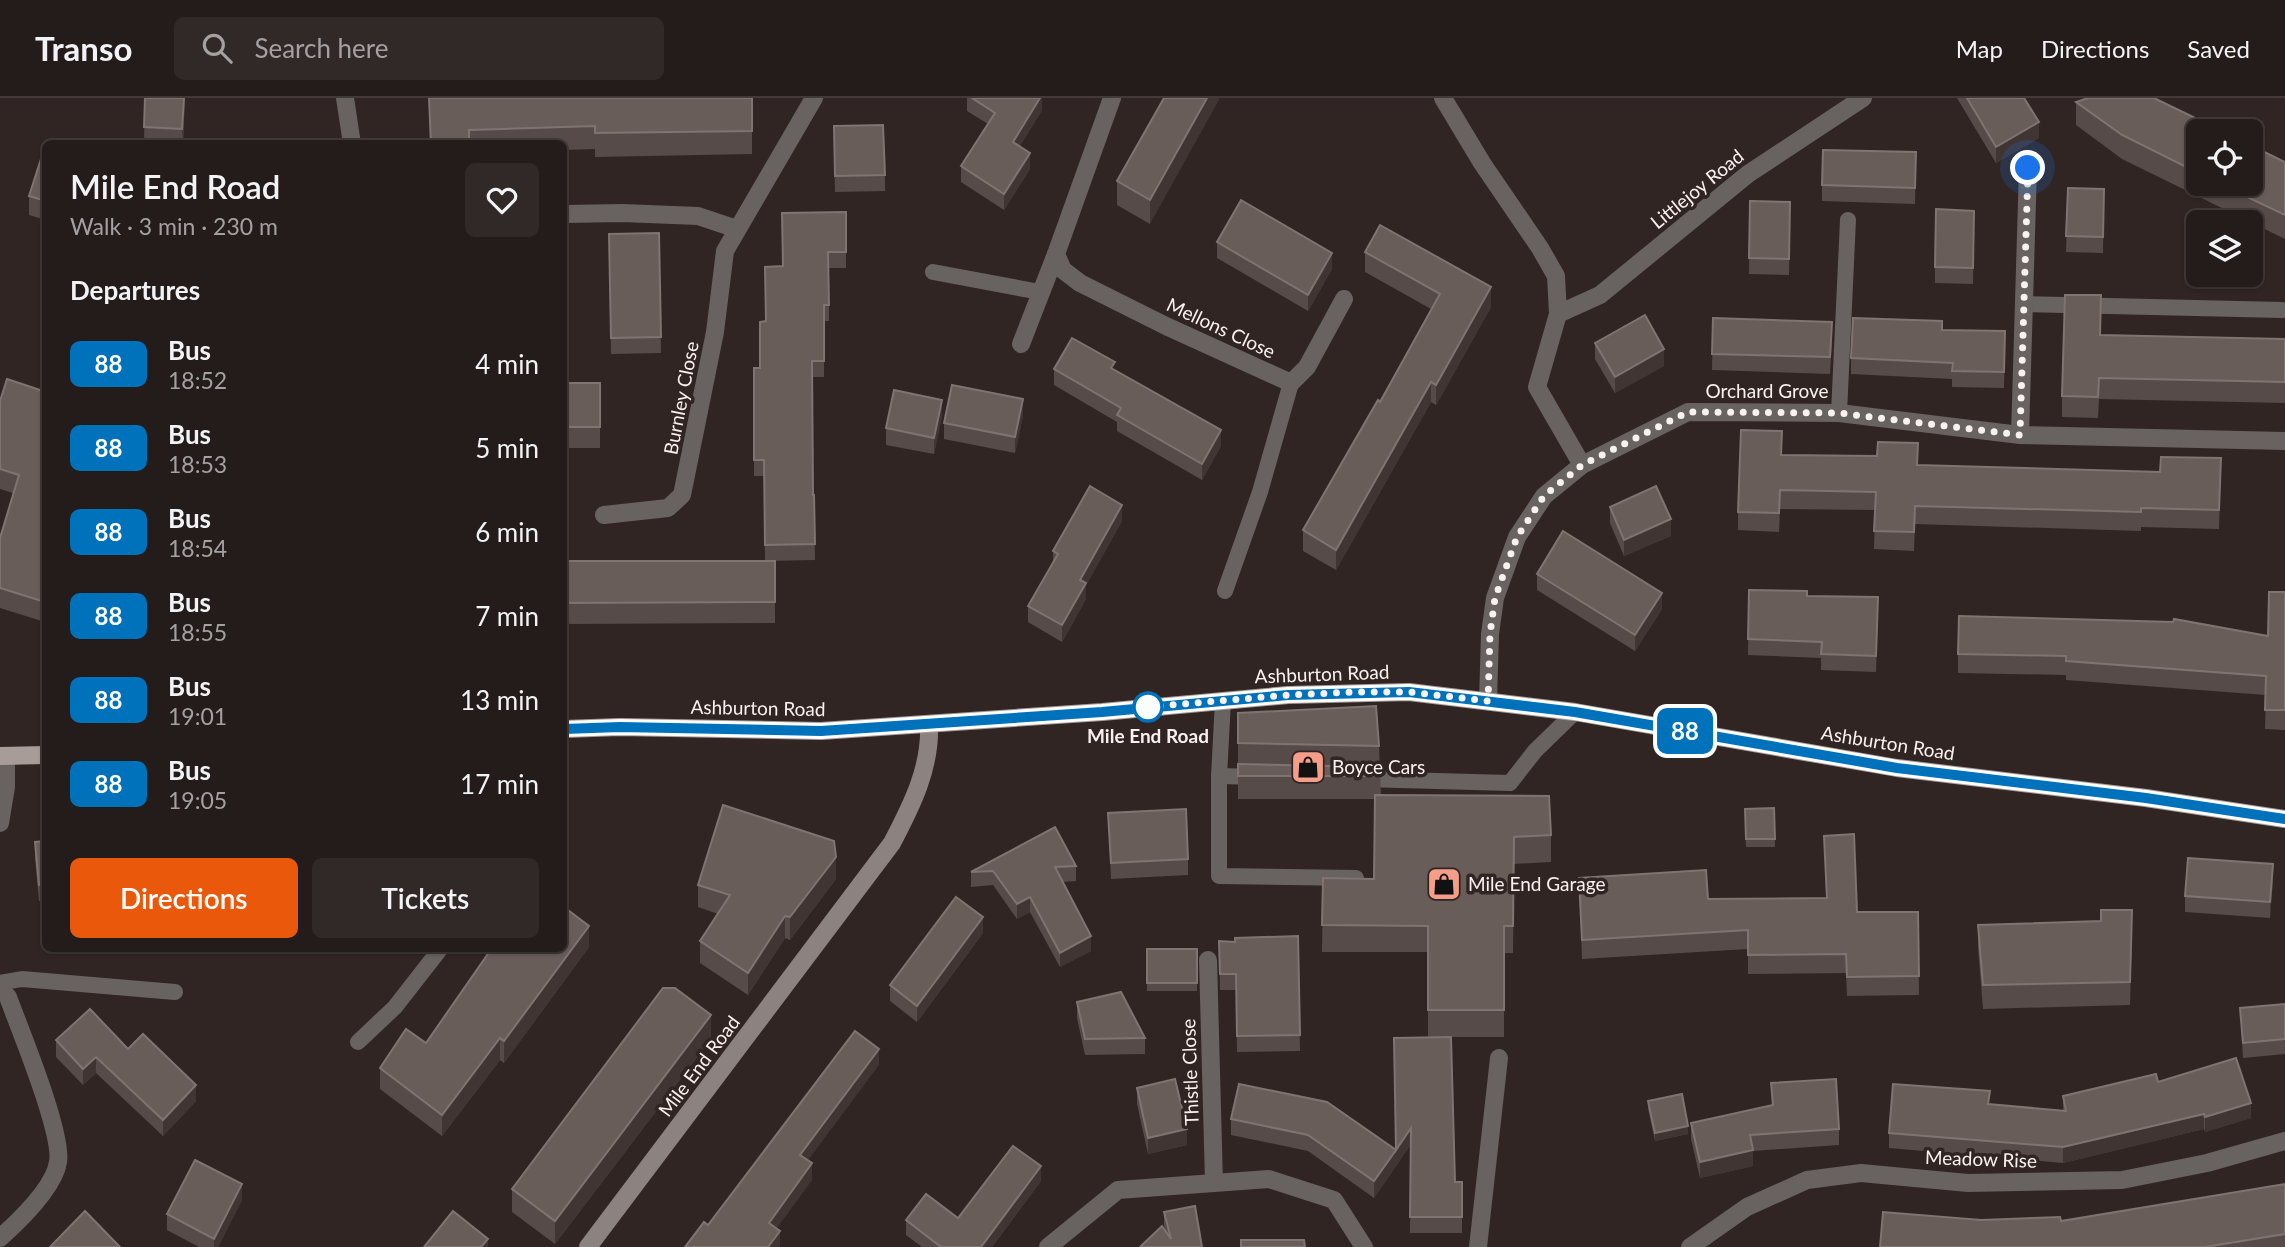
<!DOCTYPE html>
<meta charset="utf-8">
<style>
:root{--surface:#241c1a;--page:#302927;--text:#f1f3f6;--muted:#a3a1a2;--line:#413a39;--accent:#ea580c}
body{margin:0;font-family:Lato,sans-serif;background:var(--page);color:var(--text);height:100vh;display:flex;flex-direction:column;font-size:26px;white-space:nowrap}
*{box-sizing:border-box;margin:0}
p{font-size:23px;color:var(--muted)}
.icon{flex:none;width:38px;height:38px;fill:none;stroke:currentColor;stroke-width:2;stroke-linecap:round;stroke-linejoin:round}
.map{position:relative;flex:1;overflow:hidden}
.details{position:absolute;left:42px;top:42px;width:525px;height:812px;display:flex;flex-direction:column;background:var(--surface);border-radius:10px;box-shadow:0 2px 5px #0004,0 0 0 2px var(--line)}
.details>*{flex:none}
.badge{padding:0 14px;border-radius:10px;font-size:24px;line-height:46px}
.buttons{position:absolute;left:2186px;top:21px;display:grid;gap:14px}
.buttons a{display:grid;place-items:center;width:77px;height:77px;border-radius:10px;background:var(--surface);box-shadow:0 2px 5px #0004,0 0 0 2px var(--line);font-size:35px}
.you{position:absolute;width:35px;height:35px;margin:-18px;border:5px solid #fff;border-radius:50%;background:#1a73e8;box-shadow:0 0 0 10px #1a73e833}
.map>.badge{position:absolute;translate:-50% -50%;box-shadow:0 0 0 4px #fff}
h2{padding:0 28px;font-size:26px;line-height:63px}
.round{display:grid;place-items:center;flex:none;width:74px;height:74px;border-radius:10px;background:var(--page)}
.head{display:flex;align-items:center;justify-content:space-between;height:119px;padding:0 28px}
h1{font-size:33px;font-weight:600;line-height:52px}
.button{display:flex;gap:14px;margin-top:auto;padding:14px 28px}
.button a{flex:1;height:80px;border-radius:10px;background:var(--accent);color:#fff;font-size:28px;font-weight:600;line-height:80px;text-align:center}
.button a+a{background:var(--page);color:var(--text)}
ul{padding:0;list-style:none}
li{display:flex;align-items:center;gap:21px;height:84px;padding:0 28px}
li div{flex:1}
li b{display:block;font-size:26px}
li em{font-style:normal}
li .badge{min-width:77px;font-weight:700;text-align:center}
header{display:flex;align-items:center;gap:42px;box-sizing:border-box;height:98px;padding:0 35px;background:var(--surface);border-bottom:2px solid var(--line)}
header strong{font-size:33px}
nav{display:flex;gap:38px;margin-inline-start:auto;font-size:24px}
.search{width:490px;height:63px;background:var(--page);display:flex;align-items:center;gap:18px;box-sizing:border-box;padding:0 24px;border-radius:10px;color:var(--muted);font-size:26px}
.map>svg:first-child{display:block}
</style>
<header>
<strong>Transo</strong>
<div class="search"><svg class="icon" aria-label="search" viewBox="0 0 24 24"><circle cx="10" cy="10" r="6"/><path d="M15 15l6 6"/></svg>Search here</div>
<nav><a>Map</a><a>Directions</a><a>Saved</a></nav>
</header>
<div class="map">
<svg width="2285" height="1149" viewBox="0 0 2285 1149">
<rect width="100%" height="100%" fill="#302522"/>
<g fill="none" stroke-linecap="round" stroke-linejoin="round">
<g stroke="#686260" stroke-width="16">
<polyline points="933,174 1040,194"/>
<polyline points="2024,206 2282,212"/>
<polyline points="1839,315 1848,122"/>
<polyline points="1225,493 1260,394 1291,285"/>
<polyline points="1223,603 1219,678 1219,778 1356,780"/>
<polyline points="1219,678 1259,679"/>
<polyline points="1362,681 1510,685 1535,653 1575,614"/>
<polyline points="0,885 22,881 175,894"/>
<polyline points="358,944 395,909 441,850"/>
</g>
<g stroke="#686260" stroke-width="18">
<polyline points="345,0 352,46"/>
<polyline points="1112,0 1056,156 1063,172 1080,185 1166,228 1291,285 1307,269 1344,201"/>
<polyline points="1443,0 1482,65 1540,150 1556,178 1558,216 1537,289 1582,367"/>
<polyline points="564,116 622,115 698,118 737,131"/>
<polyline points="1558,216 1600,197 1748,76 1863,0"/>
<polyline points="1021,246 1056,156"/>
<polyline points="2020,337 2028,70"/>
<polyline points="604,417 668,410 682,397 715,234 725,153 814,0"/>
<polyline points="1488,603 1490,536 1495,500 1517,439 1544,398 1582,367 1688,314 1839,315 2020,337 2285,343"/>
<polyline points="0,725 6,689 6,658"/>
<polyline points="1208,862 1214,1084"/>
<path d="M 0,891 L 8,899 C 20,932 63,1035 58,1064 C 54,1090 19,1123 0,1140"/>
<polyline points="1048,1149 1118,1092 1269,1081 1334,1102 1364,1149"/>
<polyline points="1478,1149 1499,960"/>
<polyline points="1690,1149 1747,1109 1807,1082 1861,1075 1968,1085 2122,1082 2207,1065 2285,1043"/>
</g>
<path stroke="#8c8280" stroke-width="18" d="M 588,1149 L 892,745 C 912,707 931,669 929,626"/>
<g stroke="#a89c99" stroke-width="18">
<polyline points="564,631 620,629 821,633 1102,614 1288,597 1409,594 1575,614 1897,670 2146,700 2285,721"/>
<polyline points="0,658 46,657"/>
</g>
</g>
<g fill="#574b49">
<polygon points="145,0 185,0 183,46 144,46"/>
<polygon points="429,0 752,0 752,56 595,59 595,51 564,52 564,46 430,46"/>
<polygon points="967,0 1042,0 1042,12 1020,48 1030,71 1004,112 961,84 961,68 988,26 967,13"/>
<polygon points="1164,0 1150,126 1117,107 1117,83"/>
<polygon points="1957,0 2024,0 2039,40 1996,65"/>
<polygon points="2076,4 2198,33 2198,86 2250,86 2285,64 2285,141 2122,61 2076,27"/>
<polygon points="834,44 885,77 885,93 835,94"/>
<polygon points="1916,54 1915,106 1822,103 1822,87"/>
<polygon points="46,60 46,122 29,117 29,98"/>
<polygon points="2068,90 2104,91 2103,155 2066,154"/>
<polygon points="1750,103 1790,104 1789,177 1749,176"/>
<polygon points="1974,113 1973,186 1935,185 1935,169"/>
<polygon points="846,114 846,170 829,170 829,223 824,223 824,279 812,279 813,397 814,397 815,462 765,463 764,378 754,378 754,270 760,270 783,168"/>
<polygon points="659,135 661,255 611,256 609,136"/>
<polygon points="1217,144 1332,171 1308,213 1217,160"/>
<polygon points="1365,154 1491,209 1436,307 1431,304 1336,472 1303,453 1303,432 1380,304 1431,211 1365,174"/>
<polygon points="1713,220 1832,240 1830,276 1712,272"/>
<polygon points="1942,232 2005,250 2004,290 1952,289 1952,281 1851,276 1851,260"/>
<polygon points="2100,237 2285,241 2285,305 2099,301 2098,320 2062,319 2062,298"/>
<polygon points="1595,245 1664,268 1615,295 1595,261"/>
<polygon points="1054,271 1115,272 1221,348 1202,382 1117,333 1117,324 1054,287"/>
<rect x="564" y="285" width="36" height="65"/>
<polygon points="46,294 45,524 0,510 0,440 13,395 0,391 0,303"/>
<polygon points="942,318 934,356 886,347 886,330"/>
<polygon points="1023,318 1015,355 944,341 944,325"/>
<polygon points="1782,357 1918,367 2160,374 2221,360 2219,431 2141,429 2141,433 1915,426 1914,453 1874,451 1875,412 1780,411 1779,434 1738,432 1738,414"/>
<polygon points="1610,409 1671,438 1624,458 1610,425"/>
<polygon points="1122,423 1086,487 1086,501 1062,544 1028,524 1028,508 1053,464 1053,453"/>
<polygon points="564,463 775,463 775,525 564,526"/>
<polygon points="1537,476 1662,511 1635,553 1537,492"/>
<polygon points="1749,492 1807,498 1878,515 1876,574 1821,572 1821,560 1748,557"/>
<polygon points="2285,494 2285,632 2265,631 2266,597 2066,582 2066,577 1958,575 1958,556 2268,538"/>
<polygon points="1238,615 1379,648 1381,697 1551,737 1551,764 1514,766 1513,855 1504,855 1504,939 1451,939 1455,1084 1462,1084 1462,1135 1410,1135 1411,1046 1396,1068 1396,1063 1396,1068 1374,1100 1308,1053 1231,1037 1231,1021 1396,1052 1428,939 1428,854 1322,854 1323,780 1374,781 1375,701 1238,701"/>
<polygon points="1774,710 1775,749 1746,749 1745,711"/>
<polygon points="1108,715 1188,761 1188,777 1111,781"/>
<polygon points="1824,738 1857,814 1918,814 1919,897 1847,898 1846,875 1748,876 1748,851 1582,861 1579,780 1708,801 1826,800"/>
<polygon points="46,743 46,803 39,803 35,760 35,744"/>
<polygon points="1076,768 1076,783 1062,784 1091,853 1060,869 1030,814 1017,821 993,787 971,789 971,774"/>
<polygon points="836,781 790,842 785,840 748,897 700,865 700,843 718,816 698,809 698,787"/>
<polygon points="2273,782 2270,820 2185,814 2185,798"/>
<polygon points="1978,827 2132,835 2130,907 1983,911 1978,850"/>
<polygon points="983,835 917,924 890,903 890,887"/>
<polygon points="1298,838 1300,953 1237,954 1236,892 1220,892 1219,843 1235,844"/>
<polygon points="589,849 504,965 500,962 442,1038 380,991 380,970 426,945"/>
<rect x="1147" y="851" width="50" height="42"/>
<polygon points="1077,904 1145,940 1145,956 1085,957 1077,920"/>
<polygon points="2285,906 2285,956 2243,960 2240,910"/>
<polygon points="711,941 555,1146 512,1114 512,1091"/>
<polygon points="56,942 128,951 196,1003 163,1038 96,975 83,987 56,959"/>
<polygon points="2158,984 2251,1020 2205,1034 2204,1031 2063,1065 1889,1050 1889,1035 1990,1006 2063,1013 2063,998"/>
<polygon points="1771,985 1839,1031 1839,1047 1753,1053 1753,1068 1700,1080 1691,1041 1691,1025 1772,1007"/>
<polygon points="1137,990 1187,1047 1148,1056 1137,1006"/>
<polygon points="1648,1003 1688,1036 1655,1043 1648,1011"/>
<polygon points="1041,1083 992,1149 922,1149 906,1137 906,1122 958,1120"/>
<polygon points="2285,1086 2285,1149 1880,1149 1981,1122 2061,1123"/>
<polygon points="242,1102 218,1149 199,1149 167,1132 167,1116"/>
<polygon points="1164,1114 1202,1149 1140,1149 1166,1134 1164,1127"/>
</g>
<g fill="#403532">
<polygon points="184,0 185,0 182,46 182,31"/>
<polygon points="1040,0 1042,0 1042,12 1013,60 1013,44"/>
<polygon points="1207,0 1220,0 1150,126 1150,102"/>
<polygon points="2039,24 2039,40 1996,65 1996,49"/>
<polygon points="1030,55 1030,71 1004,112 1004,96"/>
<polygon points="1332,155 1332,171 1308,213 1308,197"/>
<polygon points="1491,189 1491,209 1436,307 1436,287"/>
<polygon points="1664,251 1664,268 1615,295 1615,279"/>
<polygon points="1431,284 1431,304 1336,472 1336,452"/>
<polygon points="1023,301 1023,318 1015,355 1015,339"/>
<polygon points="942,302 942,318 934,356 934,340"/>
<polygon points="1221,332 1221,348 1202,382 1202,366"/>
<polygon points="1122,407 1122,423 1086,487 1086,501 1062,544 1062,527 1080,482"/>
<polygon points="1671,421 1671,438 1624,458 1624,442"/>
<polygon points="1662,495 1662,511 1635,553 1635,537"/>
<polygon points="46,501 46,521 45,524 45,504"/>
<polygon points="836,759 836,781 790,842 790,819"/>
<polygon points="2273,766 2273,782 2270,820 2270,804"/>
<polygon points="1030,799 1030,814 1017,821 1017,806"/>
<polygon points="2132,812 2132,835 2130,907 2130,884"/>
<polygon points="785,818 785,840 748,897 748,875"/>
<polygon points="983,819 983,835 917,924 917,908"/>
<polygon points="589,828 589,849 504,965 504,943"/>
<polygon points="1091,838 1091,853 1060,869 1060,855"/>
<polygon points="711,917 711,941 555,1146 555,1123"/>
<polygon points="500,940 500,962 442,1038 442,1017"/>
<polygon points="879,951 879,967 800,1073 800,1057"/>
<polygon points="96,959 96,975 83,987 83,971"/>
<polygon points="196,987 196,1003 163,1038 163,1022"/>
<polygon points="2251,1005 2251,1020 2205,1034 2205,1019"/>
<polygon points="2204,1016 2204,1031 2063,1065 2063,1049"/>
<polygon points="1688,1028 1688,1036 1655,1043 1655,1035"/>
<polygon points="1411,1030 1411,1046 1396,1068 1396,1052"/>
<polygon points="1187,1031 1187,1047 1148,1056 1148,1040"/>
<polygon points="1396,1052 1396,1068 1374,1100 1374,1083"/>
<polygon points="1753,1052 1753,1068 1700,1080 1700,1064"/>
<polygon points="812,1065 812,1082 769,1141 769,1125"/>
<polygon points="1041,1068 1041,1083 992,1149 981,1149"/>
<polygon points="242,1086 242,1102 218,1149 214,1149 214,1141"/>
<polygon points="780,1133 780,1149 768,1149"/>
<polygon points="488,1141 488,1149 481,1149"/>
</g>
<g fill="#695d5a" stroke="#7f7472" stroke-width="2">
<polygon points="145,0 184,0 182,31 144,29"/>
<polygon points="429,0 752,0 752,33 595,35 595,28 469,32 469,46 431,46"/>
<polygon points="972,0 1040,0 1013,44 1030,55 1004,96 961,68 995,15"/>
<polygon points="1164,0 1207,0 1150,102 1117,83"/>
<polygon points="1967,0 2024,0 2039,24 1996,49"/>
<polygon points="2088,0 2154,0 2222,33 2198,33 2198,75 2122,37 2076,4"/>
<polygon points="883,27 885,77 835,78 834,28"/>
<polygon points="188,42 201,46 187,46"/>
<polygon points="2250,47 2285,64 2285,117 2220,86 2250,86"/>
<polygon points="1823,52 1916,54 1915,90 1822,87"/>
<polygon points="42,58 46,60 46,103 29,98"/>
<polygon points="2068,90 2104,91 2103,139 2066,138"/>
<polygon points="1241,102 1332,155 1308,197 1217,144"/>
<polygon points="1750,103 1790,104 1789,161 1749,160"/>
<polygon points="1936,111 1974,113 1973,170 1935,169"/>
<polygon points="846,114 846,154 828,154 829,207 824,207 824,263 812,263 813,397 814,397 815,446 765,447 764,362 754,362 754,270 760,270 760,224 766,223 765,169 783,168 782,115"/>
<polygon points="1380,127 1491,189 1436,287 1431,284 1336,452 1303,432 1378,302 1380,304 1440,196 1365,154"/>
<polygon points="659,135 661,239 611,240 609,136"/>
<polygon points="2065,197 2101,197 2100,237 2285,241 2285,284 2099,280 2098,299 2062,298"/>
<polygon points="1645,217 1664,251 1615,279 1595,245"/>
<polygon points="1713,220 1832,224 1830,259 1712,256"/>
<polygon points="1853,220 1942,223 1942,232 2005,233 2004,274 1952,273 1953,265 1851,260"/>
<polygon points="1072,240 1115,264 1111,270 1221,332 1202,366 1117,317 1121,310 1054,271"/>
<polygon points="7,281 46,294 46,501 45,504 0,490 0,440 19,377 0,371 0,303"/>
<rect x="564" y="285" width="36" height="44"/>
<polygon points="952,287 1023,301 1015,339 944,325"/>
<polygon points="894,292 942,302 934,340 886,330"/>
<polygon points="1741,332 1782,333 1781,357 1877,358 1878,344 1918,345 1917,367 2160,374 2161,359 2221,360 2219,412 2141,410 2141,414 1915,408 1914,434 1874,433 1876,394 1780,392 1779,415 1738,414"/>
<polygon points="1090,388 1122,407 1080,482 1086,485 1062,527 1028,508 1058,456 1053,453"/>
<polygon points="1656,388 1671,421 1624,442 1610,409"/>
<polygon points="1563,433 1662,495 1635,537 1537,476"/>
<polygon points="564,463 775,463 775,504 564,505"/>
<polygon points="1749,492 1807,493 1807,498 1878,499 1876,558 1821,556 1822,544 1748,541"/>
<polygon points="2269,494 2285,494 2285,612 2265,612 2266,578 2066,563 2066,558 1958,556 1959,518 2173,524 2174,521 2268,538"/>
<polygon points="1376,608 1379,648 1238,645 1238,615"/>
<polygon points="1238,666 1380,669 1381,678 1238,678"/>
<polygon points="1375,697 1549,698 1551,737 1514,739 1513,828 1504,828 1504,912 1428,912 1428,828 1322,827 1323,780 1374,781"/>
<polygon points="723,707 834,743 836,759 790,819 785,818 748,875 700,843 730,797 698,787"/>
<polygon points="1774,710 1775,741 1746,741 1745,711"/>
<polygon points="1186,711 1188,761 1111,765 1108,715"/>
<polygon points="1055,729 1076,768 1055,769 1091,838 1060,855 1030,799 1017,806 993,773 971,774"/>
<polygon points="1854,736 1857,814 1918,814 1919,878 1847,879 1846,856 1748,857 1748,832 1582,842 1579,780 1706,772 1708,801 1827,800 1824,738"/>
<polygon points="46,743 46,786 39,787 35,744"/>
<polygon points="2188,760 2273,766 2270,804 2185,798"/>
<polygon points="956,799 983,819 917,908 890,887"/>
<polygon points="564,809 589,828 504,943 500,940 442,1017 380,970 406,931 426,945 492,850 564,850"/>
<polygon points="2101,812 2132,812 2130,884 1983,887 1978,827 2101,823"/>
<polygon points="1298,838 1300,937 1237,938 1236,876 1220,876 1219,843 1235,844 1235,840"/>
<rect x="1147" y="851" width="50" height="34"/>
<polygon points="663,890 675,890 711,917 555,1123 512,1091"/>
<polygon points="1121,894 1145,940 1085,941 1077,904"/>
<polygon points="2285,906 2285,941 2243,945 2240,910"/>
<polygon points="90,911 128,951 143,936 196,987 163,1022 96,959 83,971 56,942"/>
<polygon points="855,933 879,951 800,1057 812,1065 769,1125 780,1133 768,1149 685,1149 704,1124 708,1127"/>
<polygon points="1451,939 1455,1084 1462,1084 1462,1119 1410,1119 1411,1030 1396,1052 1394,940"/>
<polygon points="2236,960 2251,1005 2205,1019 2204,1016 2063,1049 1889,1035 1893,986 1990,993 1988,1006 2066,1013 2063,998 2156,976 2158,984"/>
<polygon points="1175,981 1187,1031 1148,1040 1137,990"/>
<polygon points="1836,981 1839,1031 1750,1037 1753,1052 1700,1064 1691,1025 1773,1007 1771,985"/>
<polygon points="1239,986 1327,1004 1396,1052 1374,1083 1308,1037 1231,1021"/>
<polygon points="1682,996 1688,1028 1655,1035 1648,1003"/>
<polygon points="1013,1048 1041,1068 981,1149 941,1149 906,1122 926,1096 958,1120"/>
<polygon points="195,1062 242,1086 214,1141 167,1116"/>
<polygon points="2285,1086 2285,1136 2205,1149 1880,1149 1883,1114 1981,1122 2060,1119 2061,1123"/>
<polygon points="1195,1108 1202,1149 1140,1149 1162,1128 1171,1141 1164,1114"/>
<polygon points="85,1113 120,1149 50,1149"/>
<polygon points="453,1113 488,1141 481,1149 424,1149"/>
<polygon points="1241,1142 1304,1142 1305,1149 1241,1149"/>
</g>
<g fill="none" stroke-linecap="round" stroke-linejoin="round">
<g stroke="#fff" stroke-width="16">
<polyline id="line" points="564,631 620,629 821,633 1102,614 1288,597 1409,594 1575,614 1897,670 2146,700 2285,721"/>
</g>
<use href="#line" stroke="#0072bc" stroke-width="10"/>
<polyline stroke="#f9f1ef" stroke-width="7" stroke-dasharray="0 12.6" points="1148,609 1288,597 1356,594 1409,594 1488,603 1490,536 1495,500 1517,439 1544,398 1582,367 1688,314 1839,315 2020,337 2028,70"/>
</g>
<defs>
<g id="shop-square" transform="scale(1.75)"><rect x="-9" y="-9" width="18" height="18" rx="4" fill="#f49e8a" stroke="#302522"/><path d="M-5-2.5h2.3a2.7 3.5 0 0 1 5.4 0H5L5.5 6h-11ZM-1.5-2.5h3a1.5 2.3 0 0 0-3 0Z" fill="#111"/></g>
</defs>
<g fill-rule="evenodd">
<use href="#shop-square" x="1308" y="669"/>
<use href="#shop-square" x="1444" y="786"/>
</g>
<circle fill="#fff" stroke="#0072bc" stroke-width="3.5" cx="1148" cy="609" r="14"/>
<g text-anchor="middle" stroke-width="7" stroke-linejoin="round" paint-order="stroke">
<g font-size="19" fill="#f9f1ef" stroke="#302522">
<text transform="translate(1697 91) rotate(-39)" y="7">Littlejoy Road</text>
<text transform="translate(1221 230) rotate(25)" y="7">Mellons Close</text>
<text x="1767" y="300">Orchard Grove</text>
<text transform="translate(681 300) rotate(-79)" y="7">Burnley Close</text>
<text transform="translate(1322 576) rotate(-2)" y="7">Ashburton Road</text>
<text transform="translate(758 610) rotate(1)" y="7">Ashburton Road</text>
<text transform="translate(1888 645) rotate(9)" y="7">Ashburton Road</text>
<text transform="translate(699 968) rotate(-53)" y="7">Mile End Road</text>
<text transform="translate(1190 974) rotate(-92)" y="7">Thistle Close</text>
<text transform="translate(1981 1061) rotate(2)" y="7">Meadow Rise</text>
</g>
<g font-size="19" font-weight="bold" fill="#f9f1ef" stroke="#302522">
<text x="1148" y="645">Mile End Road</text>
</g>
<g font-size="19" fill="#f9f1ef" stroke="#302522" text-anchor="start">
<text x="1332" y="676">Boyce Cars</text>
<text x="1468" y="793">Mile End Garage</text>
</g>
</g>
</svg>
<div class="buttons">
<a><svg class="icon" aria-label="locate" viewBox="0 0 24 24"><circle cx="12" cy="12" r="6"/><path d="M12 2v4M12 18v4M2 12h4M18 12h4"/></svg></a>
<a><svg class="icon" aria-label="layers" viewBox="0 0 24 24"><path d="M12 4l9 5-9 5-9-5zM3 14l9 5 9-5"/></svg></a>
</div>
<div class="you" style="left:2028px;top:70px"></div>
<b class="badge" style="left:1685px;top:633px;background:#0072bc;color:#fff">88</b>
<section class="details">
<div class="head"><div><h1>Mile End Road</h1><p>Walk · 3 min · 230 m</p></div><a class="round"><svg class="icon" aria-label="heart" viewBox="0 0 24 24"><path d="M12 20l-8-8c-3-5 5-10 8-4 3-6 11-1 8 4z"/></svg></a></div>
<h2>Departures</h2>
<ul>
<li><span class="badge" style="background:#0072bc;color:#fff">88</span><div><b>Bus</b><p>18:52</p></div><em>4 min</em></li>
<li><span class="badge" style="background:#0072bc;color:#fff">88</span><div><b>Bus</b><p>18:53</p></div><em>5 min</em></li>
<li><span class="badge" style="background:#0072bc;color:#fff">88</span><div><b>Bus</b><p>18:54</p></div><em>6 min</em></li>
<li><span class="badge" style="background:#0072bc;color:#fff">88</span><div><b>Bus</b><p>18:55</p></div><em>7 min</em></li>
<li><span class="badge" style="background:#0072bc;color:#fff">88</span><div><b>Bus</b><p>19:01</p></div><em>13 min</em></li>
<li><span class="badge" style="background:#0072bc;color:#fff">88</span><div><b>Bus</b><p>19:05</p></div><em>17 min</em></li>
</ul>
<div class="button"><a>Directions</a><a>Tickets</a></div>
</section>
</div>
